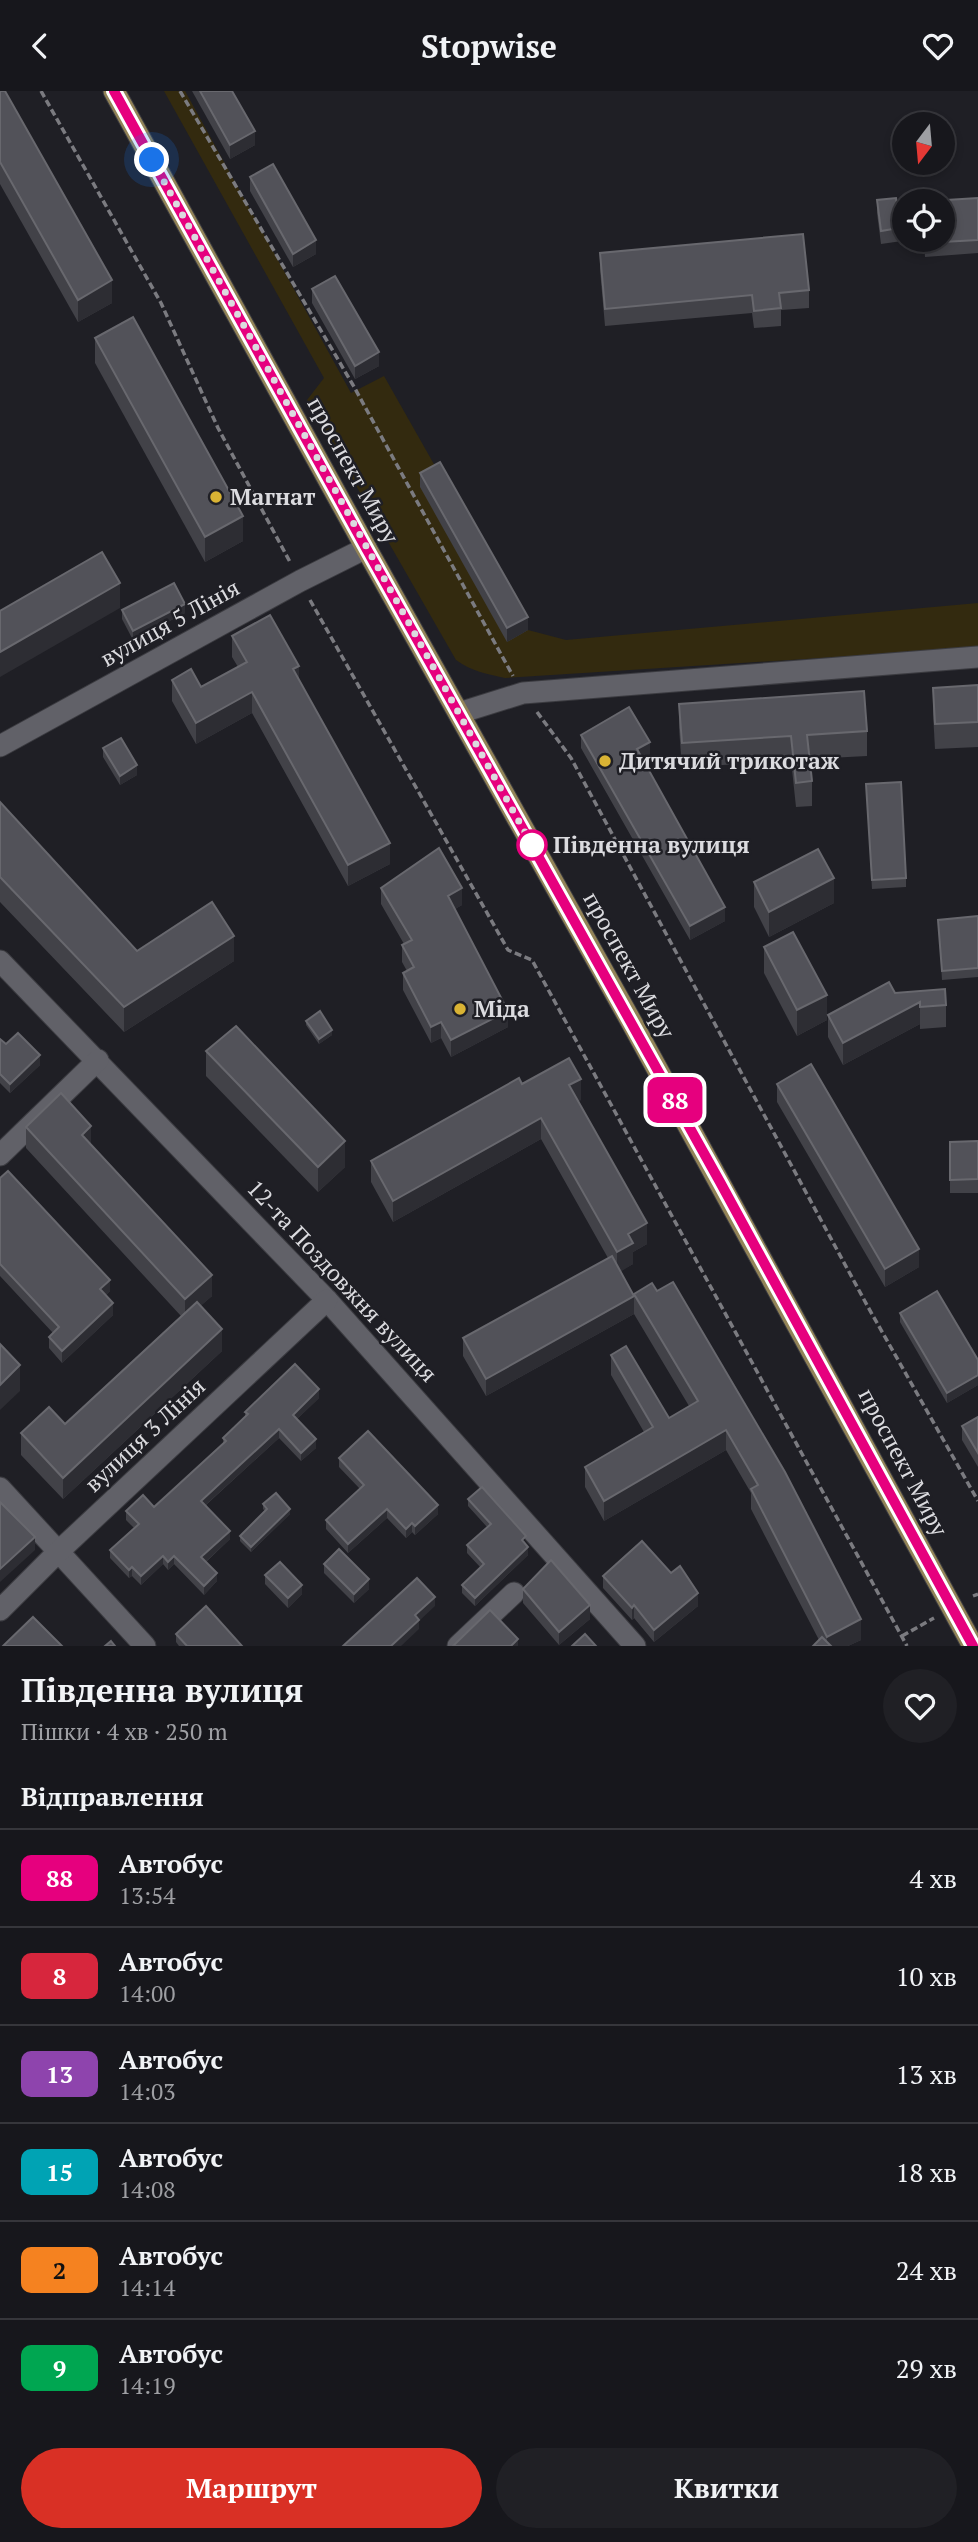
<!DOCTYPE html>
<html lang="uk">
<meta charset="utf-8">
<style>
:root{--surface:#17171c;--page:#202025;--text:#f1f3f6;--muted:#9e9fa3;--line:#36363b;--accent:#d93025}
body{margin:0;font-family:"PT Serif",serif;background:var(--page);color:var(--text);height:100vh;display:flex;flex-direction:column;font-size:26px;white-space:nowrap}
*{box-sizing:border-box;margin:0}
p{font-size:23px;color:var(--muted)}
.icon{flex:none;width:38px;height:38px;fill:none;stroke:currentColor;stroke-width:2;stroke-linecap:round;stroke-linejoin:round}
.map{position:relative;height:1555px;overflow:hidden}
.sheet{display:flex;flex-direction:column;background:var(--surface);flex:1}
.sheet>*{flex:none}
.badge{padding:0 14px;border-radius:10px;font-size:24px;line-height:46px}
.needle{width:46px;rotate:196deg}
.tools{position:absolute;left:892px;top:21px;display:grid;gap:14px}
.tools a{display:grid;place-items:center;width:63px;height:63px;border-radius:50%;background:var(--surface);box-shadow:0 4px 10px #0003,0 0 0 2px var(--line);font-size:35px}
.you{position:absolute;width:35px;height:35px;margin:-18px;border:5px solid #fff;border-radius:50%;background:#1a73e8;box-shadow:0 0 0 10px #1a73e833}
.map>.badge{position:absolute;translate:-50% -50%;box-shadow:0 0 0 4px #fff}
h2{padding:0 21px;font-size:26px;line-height:63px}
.round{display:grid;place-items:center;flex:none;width:74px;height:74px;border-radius:37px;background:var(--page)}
.summary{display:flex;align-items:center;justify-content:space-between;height:119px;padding:0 21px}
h1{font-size:33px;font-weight:700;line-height:52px}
.button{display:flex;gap:14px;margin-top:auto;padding:14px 21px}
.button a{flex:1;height:80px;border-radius:42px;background:var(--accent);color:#fff;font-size:28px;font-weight:700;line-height:80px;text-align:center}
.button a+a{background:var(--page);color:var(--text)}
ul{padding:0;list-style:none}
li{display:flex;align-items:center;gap:21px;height:98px;padding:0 21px;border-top:2px solid var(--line)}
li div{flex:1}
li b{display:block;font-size:26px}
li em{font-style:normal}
li .badge{min-width:77px;font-weight:700;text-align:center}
header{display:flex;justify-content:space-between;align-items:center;height:91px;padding:0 21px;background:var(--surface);font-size:32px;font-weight:700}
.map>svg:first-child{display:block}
</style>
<header><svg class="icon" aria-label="back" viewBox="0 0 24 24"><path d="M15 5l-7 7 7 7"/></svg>Stopwise<svg class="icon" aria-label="heart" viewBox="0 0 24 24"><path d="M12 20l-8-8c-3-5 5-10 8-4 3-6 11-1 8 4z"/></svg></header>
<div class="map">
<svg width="978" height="1555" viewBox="0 0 978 1555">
<rect width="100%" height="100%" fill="#1f1f25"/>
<path fill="#332a0f" d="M 164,0 L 185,0 L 351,302 L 384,285 L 528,539 L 566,549 L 978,512 L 978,557 L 505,587 C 487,583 471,580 456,569 L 307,309 L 324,287 Z"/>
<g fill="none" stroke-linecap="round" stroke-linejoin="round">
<g stroke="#3b3b40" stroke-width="23">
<g id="minor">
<polyline points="459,622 523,602 978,566"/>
<polyline points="0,655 300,490 366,457"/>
<polyline points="0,870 327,1209 635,1555"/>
<polyline points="0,1064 98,969"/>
<polyline points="0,1397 145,1555"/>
<polyline points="0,1519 58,1461 327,1209"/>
<polyline points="458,1555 514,1502"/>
</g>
</g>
<g stroke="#3b3b40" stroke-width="23">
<polyline id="major" points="114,0 366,457 632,932 973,1555"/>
</g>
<g stroke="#7b7b80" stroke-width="3.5" stroke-dasharray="7 3.5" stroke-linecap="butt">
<polyline points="41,0 161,212 218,337 290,471"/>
<polyline points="180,0 353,294 513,585"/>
<polyline points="310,509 508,859 532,869 907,1555"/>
<polyline points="537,621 571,667 868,1216 978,1410"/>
<polyline points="973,1505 978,1503"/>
<polyline points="902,1545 934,1527"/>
</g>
<use href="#minor" stroke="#616168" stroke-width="21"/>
<use href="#major" stroke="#928357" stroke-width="21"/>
</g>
<g fill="#424248">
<polygon points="0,0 112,212 78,231 0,93"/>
<polygon points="192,0 232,0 255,54 230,68"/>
<polygon points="250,86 316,163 293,176 250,100"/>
<polygon points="978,107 978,162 925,166 924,149 943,149"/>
<polygon points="877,109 897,113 905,112 905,149 909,149 881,153 877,122"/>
<polygon points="600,162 809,199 809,217 781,219 781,235 754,237 752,222 605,235 600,179"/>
<polygon points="312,198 379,275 355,288 312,212"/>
<polygon points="95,247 243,450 205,471 95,272"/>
<polygon points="420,382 528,539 507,551 420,396"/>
<polygon points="122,519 185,522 133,549 122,528"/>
<polygon points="232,545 299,589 390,773 348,795 252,622 196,653 172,610 172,589 201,596 238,576 232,566"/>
<polygon points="978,594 978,656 935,658 933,622 933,597"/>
<polygon points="679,613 867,640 867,665 810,668 812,690 812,715 796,716 791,669 682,677 679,637"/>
<polygon points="581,644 650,665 643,669 725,830 690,849 581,657"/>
<polygon points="103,657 137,684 120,694 103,666"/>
<polygon points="866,693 906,787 906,796 872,798"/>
<polygon points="0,711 137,860 234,870 124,941 0,811"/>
<polygon points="754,791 834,812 769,846 754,816"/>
<polygon points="381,797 462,814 455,818 508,936 451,966 441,947 431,952 403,899 403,882 407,880 402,871 402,854 404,853 381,813"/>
<polygon points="978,825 978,886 942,889 938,829"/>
<polygon points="764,856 827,929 797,945 764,882"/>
<polygon points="895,902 946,914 946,936 920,938 920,933 843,974 828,946 828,924"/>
<polygon points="306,930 332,944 319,953 306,934"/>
<polygon points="0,948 6,953 40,974 10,1002 0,992"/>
<polygon points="206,960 345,1076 318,1101 206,985"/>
<polygon points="522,993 581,1009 578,1010 647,1153 633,1161 633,1173 620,1180 634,1205 634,1203 652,1192 861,1549 848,1555 813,1555 819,1549 751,1418 751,1402 726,1359 604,1430 585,1396 585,1376 644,1341 611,1284 611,1264 669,1327 689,1315 634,1223 486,1305 463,1265 463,1247 608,1167 541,1048 393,1131 371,1091 371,1070"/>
<polygon points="777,993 919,1176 885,1196 777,1011"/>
<polygon points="26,1036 91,1054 212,1205 200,1215 222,1260 63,1408 21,1364 21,1342 65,1333 181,1225 26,1057"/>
<polygon points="978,1050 978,1102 950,1102 950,1051"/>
<polygon points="0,1087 110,1200 106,1204 113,1224 62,1272 49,1257 49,1246 53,1242 0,1185"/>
<polygon points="900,1222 978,1269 978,1294 947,1312 900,1231"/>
<polygon points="319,1307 297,1328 316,1357 301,1370 279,1347 206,1414 230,1448 206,1471 217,1490 204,1504 174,1473 168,1479 163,1473 141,1494 132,1485 129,1487 110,1467 110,1459 134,1437 126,1429 126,1420 154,1416 223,1353 223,1347 245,1326 245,1321"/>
<polygon points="978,1326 978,1376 962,1349 962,1335"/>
<polygon points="339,1367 438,1423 415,1444 412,1441 406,1447 387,1427 348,1462 326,1438 326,1429 360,1398 339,1376"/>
<polygon points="468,1408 526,1453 528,1464 475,1515 462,1502 462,1494 481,1477 467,1462 467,1454 487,1436 468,1415"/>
<polygon points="263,1413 290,1423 251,1461 240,1450 240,1445 265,1420 263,1418"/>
<polygon points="324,1473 369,1498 354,1512 324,1482"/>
<polygon points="265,1484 302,1503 288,1517 265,1493"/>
<polygon points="603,1485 698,1515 654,1551 634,1527 632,1529 603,1497"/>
<polygon points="523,1498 590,1528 559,1554 523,1512"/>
<polygon points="176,1543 242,1555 179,1555 176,1551"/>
</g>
<g fill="#2d2d33">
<polygon points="255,40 255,54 230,68 230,54"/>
<polygon points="316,149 316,163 293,176 293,163"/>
<polygon points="112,189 112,212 78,231 78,209"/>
<polygon points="379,261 379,275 355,288 355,275"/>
<polygon points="243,425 243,450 205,471 205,446"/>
<polygon points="120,492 120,517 0,586 0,561"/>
<polygon points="185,513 185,522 133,549 133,540"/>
<polygon points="528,526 528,539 507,551 507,537"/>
<polygon points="299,575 299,596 293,578"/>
<polygon points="252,601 252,622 196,653 196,632"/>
<polygon points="650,651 650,665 637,672 637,658"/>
<polygon points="137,674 137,684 120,694 120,685"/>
<polygon points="390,752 390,773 348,795 348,774"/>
<polygon points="834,787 834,812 769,846 769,821"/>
<polygon points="462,797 462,814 448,822 448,805"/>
<polygon points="725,816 725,830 690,849 690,835"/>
<polygon points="234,845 234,870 124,941 124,916"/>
<polygon points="827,904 827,929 797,945 797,919"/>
<polygon points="920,911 920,933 843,974 843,952"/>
<polygon points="508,920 508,936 451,966 451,949"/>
<polygon points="441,931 441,947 431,952 431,936"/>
<polygon points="332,939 332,944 319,953 319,948"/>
<polygon points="40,964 40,974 10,1002 10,993"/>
<polygon points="581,988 581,1009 569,1015 569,994"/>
<polygon points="541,1027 541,1048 393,1131 393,1110"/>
<polygon points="91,1035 91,1056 82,1044"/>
<polygon points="345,1050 345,1076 318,1101 318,1076"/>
<polygon points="647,1132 647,1153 633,1161 633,1173 617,1183 617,1161 628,1143"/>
<polygon points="919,1158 919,1176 885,1196 885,1178"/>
<polygon points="212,1184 212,1205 185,1229 185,1208"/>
<polygon points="110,1189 110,1200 100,1210 100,1198"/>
<polygon points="634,1205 634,1223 486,1305 486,1288"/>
<polygon points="113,1212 113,1224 62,1272 62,1260"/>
<polygon points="222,1238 222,1260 63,1408 63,1387"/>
<polygon points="20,1274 20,1300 0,1319 0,1294"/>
<polygon points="978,1284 978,1294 947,1312 947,1302"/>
<polygon points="319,1298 319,1307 293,1332 293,1324"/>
<polygon points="279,1338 279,1347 201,1418 201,1410"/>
<polygon points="726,1339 726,1359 604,1430 604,1410"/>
<polygon points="316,1348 316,1357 301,1370 301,1362"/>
<polygon points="438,1414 438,1423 415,1444 415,1435"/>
<polygon points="290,1418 290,1423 251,1461 251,1456"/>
<polygon points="387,1418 387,1427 348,1462 348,1453"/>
<polygon points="412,1432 412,1441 406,1447 406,1438"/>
<polygon points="230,1440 230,1448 201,1475 201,1466"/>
<polygon points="35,1446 35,1459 0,1491 0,1478"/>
<polygon points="528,1456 528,1464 475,1515 475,1507"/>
<polygon points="163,1465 163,1473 141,1494 141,1485"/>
<polygon points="174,1465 174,1473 168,1479 168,1471"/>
<polygon points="132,1476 132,1485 129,1487 129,1479"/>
<polygon points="217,1482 217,1490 204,1504 204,1495"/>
<polygon points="369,1488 369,1498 354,1512 354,1503"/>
<polygon points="302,1494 302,1503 288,1517 288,1507"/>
<polygon points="698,1502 698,1515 654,1551 654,1539"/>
<polygon points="435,1506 435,1515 419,1530 419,1538 401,1555 391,1555 415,1524"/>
<polygon points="590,1514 590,1528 559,1554 559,1541"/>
<polygon points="634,1514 634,1527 632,1529 632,1517"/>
<polygon points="861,1528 861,1549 848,1555 827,1555 827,1546"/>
<polygon points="518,1548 518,1555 511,1555"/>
</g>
<g fill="#525259" stroke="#68686e" stroke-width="2">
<polygon points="0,0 5,0 112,189 78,209 0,71"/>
<polygon points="200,0 232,0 255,40 230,54"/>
<polygon points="273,73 316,149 293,163 250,86"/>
<polygon points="896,107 897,113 905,112 905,136 881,140 877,109"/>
<polygon points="978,107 978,149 925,152 925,149 943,149 943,110 930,110"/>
<polygon points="803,143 809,199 779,202 781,217 754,220 752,204 605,218 600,162"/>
<polygon points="335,185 379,261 355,275 312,198"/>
<polygon points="133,226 243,425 205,446 95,247"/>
<polygon points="440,371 528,526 507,537 420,382"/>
<polygon points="102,461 120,492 0,561 0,520"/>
<polygon points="174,492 185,513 133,540 122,519"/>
<polygon points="270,524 299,575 293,578 390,752 348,774 252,601 196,632 172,589 191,578 201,596 247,571 232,545"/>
<polygon points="978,594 978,631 935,633 933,597"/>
<polygon points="864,600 867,640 807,644 812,690 796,692 791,645 682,652 679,613"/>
<polygon points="629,616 650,651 637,658 725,816 690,835 581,644"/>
<polygon points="121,647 137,674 120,685 103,657"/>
<polygon points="901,691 906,787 872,789 866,693"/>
<polygon points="0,711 137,860 212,811 234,845 124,916 0,786"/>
<polygon points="439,757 462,797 448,805 508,920 451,949 441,931 431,936 403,882 414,876 402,854 412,849 381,797"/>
<polygon points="818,758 834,787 769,821 754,791"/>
<polygon points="978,825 978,877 942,880 938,829"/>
<polygon points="793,841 827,904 797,919 764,856"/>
<polygon points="889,891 895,902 945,898 946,914 920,916 920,911 843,952 828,924"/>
<polygon points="320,920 332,939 319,948 306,930"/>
<polygon points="236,935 345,1050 318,1076 206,960"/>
<polygon points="18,942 40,964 10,993 0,983 0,948 6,953"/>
<polygon points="569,967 581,988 569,994 647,1132 628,1143 633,1152 617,1161 541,1027 393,1110 371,1070 519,987 522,993"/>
<polygon points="811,973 919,1158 885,1178 777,993"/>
<polygon points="61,1002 91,1035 82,1044 212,1184 185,1208 26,1036"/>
<polygon points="978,1050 978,1088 950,1089 950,1051"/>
<polygon points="8,1080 110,1189 100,1198 113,1212 62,1260 49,1246 59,1236 0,1173 0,1087"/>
<polygon points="612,1165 634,1205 486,1288 463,1247"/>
<polygon points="673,1191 785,1381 861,1528 827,1546 751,1398 758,1394 726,1339 604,1410 585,1376 653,1336 611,1264 626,1255 669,1327 698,1310 634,1203 652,1192 657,1200"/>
<polygon points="937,1200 978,1269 978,1284 947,1302 900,1222"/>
<polygon points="197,1211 222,1238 63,1387 21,1342 49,1316 65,1333"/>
<polygon points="0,1253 20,1274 0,1294"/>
<polygon points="295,1273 319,1298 293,1324 316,1348 301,1362 279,1338 201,1410 230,1440 201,1466 217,1482 204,1495 174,1465 168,1471 163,1465 141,1485 132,1476 129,1479 110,1459 139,1433 126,1420 143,1404 154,1416 226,1350 223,1347 248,1323 245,1321"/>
<polygon points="978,1326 978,1362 962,1335"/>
<polygon points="368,1340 438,1414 415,1435 412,1432 406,1438 387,1418 348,1453 326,1429 364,1394 339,1367"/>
<polygon points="482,1396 526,1445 522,1449 528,1456 475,1507 462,1494 484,1473 467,1454 491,1433 468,1408"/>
<polygon points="276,1402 290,1418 251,1456 240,1445 267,1418 263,1413"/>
<polygon points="0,1411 35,1446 0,1478"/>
<polygon points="642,1450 671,1482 680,1475 698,1502 654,1539 634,1514 632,1517 603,1485"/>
<polygon points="339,1458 369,1488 354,1503 324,1473"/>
<polygon points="551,1469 590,1514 559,1541 523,1498"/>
<polygon points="280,1471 302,1494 288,1507 265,1484"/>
<polygon points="417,1487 435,1506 415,1524 419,1529 391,1555 343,1555"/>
<polygon points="206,1515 242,1555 187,1555 176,1543"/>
<polygon points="490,1519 518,1548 511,1555 453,1555"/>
<polygon points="33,1526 62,1555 3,1555"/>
<polygon points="585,1543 596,1555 572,1555"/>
<polygon points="822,1546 831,1555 813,1555"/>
<polygon points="111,1550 115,1555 105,1555"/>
</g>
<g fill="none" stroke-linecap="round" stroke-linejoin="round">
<g stroke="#fff" stroke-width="16">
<polyline id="line" points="114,0 366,457 720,1091 973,1555"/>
</g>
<use href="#line" stroke="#e6007e" stroke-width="10"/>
<polyline stroke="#dbdbdf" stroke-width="7" stroke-dasharray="0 12.6" points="152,69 532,754"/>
</g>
<g fill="#d9b334" stroke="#1f1f25" stroke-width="2.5">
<circle cx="216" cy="406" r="7"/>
<circle cx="605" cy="670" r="7"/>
<circle cx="460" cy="918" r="7"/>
</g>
<circle fill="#fff" stroke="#e6007e" stroke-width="3.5" cx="532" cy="754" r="14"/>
<g text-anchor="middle" stroke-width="5" stroke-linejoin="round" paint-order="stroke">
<g font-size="23" fill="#dbdbdf" stroke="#1f1f25">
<text transform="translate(353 379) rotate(61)" y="8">проспект Миру</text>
<text transform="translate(170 532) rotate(-29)" y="8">вулиця 5 Лінія</text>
<text transform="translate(629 874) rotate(61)" y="8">проспект Миру</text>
<text transform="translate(342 1190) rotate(47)" y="8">12-та Поздовжня вулиця</text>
<text transform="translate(145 1344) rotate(-43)" y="8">вулиця 3 Лінія</text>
<text transform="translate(903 1371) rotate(62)" y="8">проспект Миру</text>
</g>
<g font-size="23" font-weight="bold" fill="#dbdbdf" stroke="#1f1f25" text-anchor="start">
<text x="230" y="414">Магнат</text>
<text x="619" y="678">Дитячий трикотаж</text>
<text x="474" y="926">Міда</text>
</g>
<g font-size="23" font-weight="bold" fill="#dbdbdf" stroke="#1f1f25" text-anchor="start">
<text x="553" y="762">Південна вулиця</text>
</g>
</g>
</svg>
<div class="tools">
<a><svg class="needle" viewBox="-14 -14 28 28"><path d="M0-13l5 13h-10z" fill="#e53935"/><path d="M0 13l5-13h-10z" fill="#9e9fa3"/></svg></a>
<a><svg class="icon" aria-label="locate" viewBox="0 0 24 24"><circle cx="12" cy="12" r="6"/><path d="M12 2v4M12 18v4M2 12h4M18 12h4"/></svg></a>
</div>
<div class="you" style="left:152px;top:69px"></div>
<b class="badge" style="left:675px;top:1009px;background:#e6007e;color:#fff">88</b>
</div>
<section class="sheet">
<div class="summary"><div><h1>Південна вулиця</h1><p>Пішки · 4 хв · 250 m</p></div><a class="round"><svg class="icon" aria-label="heart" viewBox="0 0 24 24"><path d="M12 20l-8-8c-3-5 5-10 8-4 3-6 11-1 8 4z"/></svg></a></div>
<h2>Відправлення</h2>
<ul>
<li><span class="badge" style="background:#e6007e;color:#fff">88</span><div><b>Автобус</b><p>13:54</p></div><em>4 хв</em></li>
<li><span class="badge" style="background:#d7263d;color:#fff">8</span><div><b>Автобус</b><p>14:00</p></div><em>10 хв</em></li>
<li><span class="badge" style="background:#8e44ad;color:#fff">13</span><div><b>Автобус</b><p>14:03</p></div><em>13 хв</em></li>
<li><span class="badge" style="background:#00a3b4;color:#fff">15</span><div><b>Автобус</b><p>14:08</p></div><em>18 хв</em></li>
<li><span class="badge" style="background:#f58220;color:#111">2</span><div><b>Автобус</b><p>14:14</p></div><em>24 хв</em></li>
<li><span class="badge" style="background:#00a651;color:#fff">9</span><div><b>Автобус</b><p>14:19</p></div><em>29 хв</em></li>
</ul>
<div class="button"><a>Маршрут</a><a>Квитки</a></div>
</section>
